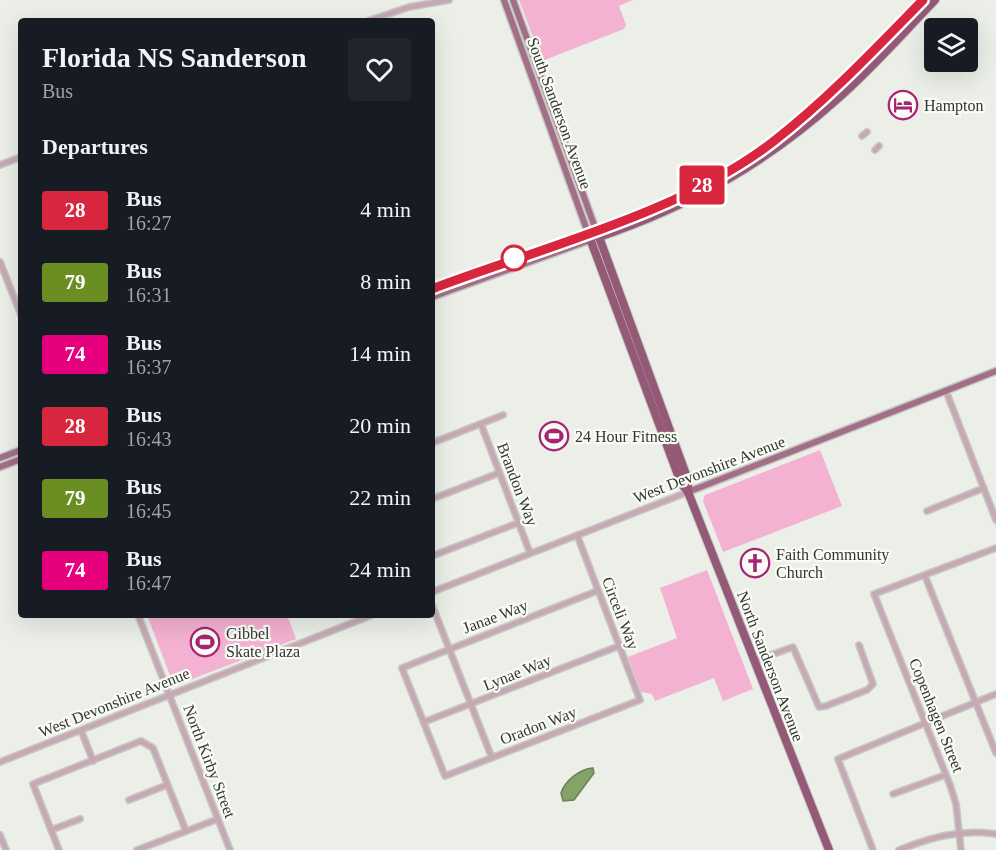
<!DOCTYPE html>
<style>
:root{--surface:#171b24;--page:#20242c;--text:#f1f3f6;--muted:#9ea1a6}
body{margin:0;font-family:"Times New Roman",serif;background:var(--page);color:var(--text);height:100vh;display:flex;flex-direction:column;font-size:22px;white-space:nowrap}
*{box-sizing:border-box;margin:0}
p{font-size:20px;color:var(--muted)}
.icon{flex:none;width:33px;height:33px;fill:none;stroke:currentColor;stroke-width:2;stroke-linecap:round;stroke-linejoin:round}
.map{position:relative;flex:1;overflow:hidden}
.side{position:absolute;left:18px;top:18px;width:417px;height:600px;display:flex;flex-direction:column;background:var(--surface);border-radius:6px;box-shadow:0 6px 24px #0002}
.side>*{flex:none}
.badge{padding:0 12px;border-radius:4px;font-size:21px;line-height:39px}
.fabs{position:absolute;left:924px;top:18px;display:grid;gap:12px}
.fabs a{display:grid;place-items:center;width:54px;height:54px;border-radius:6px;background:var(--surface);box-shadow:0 6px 24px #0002;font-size:30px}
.map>.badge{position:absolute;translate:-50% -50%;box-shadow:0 0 0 3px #fff}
h2{padding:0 24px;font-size:22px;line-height:54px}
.round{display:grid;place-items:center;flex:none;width:63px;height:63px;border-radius:6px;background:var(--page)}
.overview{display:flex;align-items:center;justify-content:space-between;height:102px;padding:0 24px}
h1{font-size:28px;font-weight:800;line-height:45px}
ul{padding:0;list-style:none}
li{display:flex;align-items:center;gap:18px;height:72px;padding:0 24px}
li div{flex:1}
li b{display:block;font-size:22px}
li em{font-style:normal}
li .badge{min-width:66px;font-weight:700;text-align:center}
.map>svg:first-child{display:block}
</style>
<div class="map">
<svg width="996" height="850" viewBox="0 0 996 850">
<rect width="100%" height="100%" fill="#ebefe7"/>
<g fill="#f4b2d2">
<polygon points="519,0 633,0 619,6 626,25 624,29 542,61"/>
<polygon points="820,450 842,506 723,552 703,501 705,495"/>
<polygon points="707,570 753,689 723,701 714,678 655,701 652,694 641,692 628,657 677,638 660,588"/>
<polygon points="147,615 287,615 296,639 174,686"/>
</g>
<path fill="#85a268" stroke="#6d8158" stroke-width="1.5" d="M 593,768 L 594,773 L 574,800 L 563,801 L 561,793 C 565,781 579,769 593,768 Z"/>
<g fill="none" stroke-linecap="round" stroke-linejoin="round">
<g stroke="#c6cac3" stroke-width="8">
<g id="minor">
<polyline points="368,21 409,7 449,0"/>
<polyline points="862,136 867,132"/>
<polyline points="875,150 879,146"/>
<polyline points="0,165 21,157"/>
<polyline points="0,262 21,315"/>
<polyline points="946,391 996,520"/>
<polyline points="481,424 530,553"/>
<polyline points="432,443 503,415"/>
<polyline points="432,499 499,473"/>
<polyline points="927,511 984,488"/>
<polyline points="577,535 640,700 445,776 402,668 597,591"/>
<polyline points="432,556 518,523"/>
<polyline points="925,576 996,753"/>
<polyline points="432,592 688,492"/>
<polyline points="432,605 492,758"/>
<polyline points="138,615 230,850"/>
<polyline points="754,661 793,647 819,707 826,706 867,690 873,684 859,645"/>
<polyline points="424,722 619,646"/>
<polyline points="81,730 93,761"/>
<polyline points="0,762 372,615"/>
<polyline points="893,794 945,775"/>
<polyline points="129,800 167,785"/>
<polyline points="51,830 80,819"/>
<polyline points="0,835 6,850"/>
<polyline points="59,850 33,784 141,741 153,748 186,831"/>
<polyline points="137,850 218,819"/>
<polyline points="873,850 838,759 996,694"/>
<path d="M 899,850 C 932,837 960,829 996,834"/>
<polyline points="961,850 956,804 950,785 874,594 996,548"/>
</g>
</g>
<g stroke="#c6cac3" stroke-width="9">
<g id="major">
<polyline points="513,0 597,233"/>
<polyline points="432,289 588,233 504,0"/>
<polyline points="432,297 593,239"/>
<polyline points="0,458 21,450"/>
<polyline points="0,467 21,459"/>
<polyline points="688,492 996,371"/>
</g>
</g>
<g stroke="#c6cac3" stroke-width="10">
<g id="highway">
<path d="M 688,492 L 688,480 L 599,237 C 690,206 763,165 835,101 C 871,70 902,34 935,0"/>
<path d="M 829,850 L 688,492 L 681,483 L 588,233 C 653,214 719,182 773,142 C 828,100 875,49 923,0"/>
</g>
</g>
<use href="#minor" stroke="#c7a9b6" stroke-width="5"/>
<use href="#major" stroke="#a36f88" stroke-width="6"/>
<use href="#highway" stroke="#955978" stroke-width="8"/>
</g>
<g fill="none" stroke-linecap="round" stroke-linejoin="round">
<g stroke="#fff" stroke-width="14">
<path id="line" d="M 432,289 C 542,247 680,214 774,141 C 828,99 875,49 923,0"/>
</g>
<use href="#line" stroke="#d7263d" stroke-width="9"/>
</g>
<defs>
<g id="hotel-ring" transform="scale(1.5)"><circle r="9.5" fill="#f8fcf5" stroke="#a62473" stroke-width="1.5"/><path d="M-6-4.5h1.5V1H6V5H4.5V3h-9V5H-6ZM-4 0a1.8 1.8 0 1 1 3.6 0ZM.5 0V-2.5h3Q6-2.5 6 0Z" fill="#a62473"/></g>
<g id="stadium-ring" transform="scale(1.5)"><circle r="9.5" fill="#f8fcf5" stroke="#a62473" stroke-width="1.5"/><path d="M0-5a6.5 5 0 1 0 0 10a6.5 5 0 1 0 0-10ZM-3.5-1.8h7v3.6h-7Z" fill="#a62473"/></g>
<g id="church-ring" transform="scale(1.5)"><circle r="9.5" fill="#f8fcf5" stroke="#a62473" stroke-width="1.5"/><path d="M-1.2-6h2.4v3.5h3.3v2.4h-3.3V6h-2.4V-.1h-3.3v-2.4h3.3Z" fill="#a62473"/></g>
</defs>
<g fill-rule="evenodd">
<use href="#hotel-ring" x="903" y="105"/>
<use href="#stadium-ring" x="554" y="436"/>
<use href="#church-ring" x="755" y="563"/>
<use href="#stadium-ring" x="205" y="642"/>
</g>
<circle fill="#fff" stroke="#d7263d" stroke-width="3" cx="514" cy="258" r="12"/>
<g text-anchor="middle" stroke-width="4.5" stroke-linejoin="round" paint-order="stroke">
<g font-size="16" fill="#343533" stroke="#f8fcf5" text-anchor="start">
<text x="924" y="111">Hampton</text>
<text x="575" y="442">24 Hour Fitness</text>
<text x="776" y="560">Faith Community<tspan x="776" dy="18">Church</tspan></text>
<text x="226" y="639">Gibbel<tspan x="226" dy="18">Skate Plaza</tspan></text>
</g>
<g font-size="16" fill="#343533" stroke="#f8fcf5">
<text transform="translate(560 113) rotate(70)" y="6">South Sanderson Avenue</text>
<text transform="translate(709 469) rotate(-21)" y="6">West Devonshire Avenue</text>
<text transform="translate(518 484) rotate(69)" y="6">Brandon Way</text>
<text transform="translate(621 613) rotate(69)" y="6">Circeli Way</text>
<text transform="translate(495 616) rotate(-21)" y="6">Janae Way</text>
<text transform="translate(771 666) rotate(69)" y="6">North Sanderson Avenue</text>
<text transform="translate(517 672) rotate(-22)" y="6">Lynae Way</text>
<text transform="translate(114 702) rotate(-22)" y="6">West Devonshire Avenue</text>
<text transform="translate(937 715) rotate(68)" y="6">Copenhagen Street</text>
<text transform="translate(538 725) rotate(-21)" y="6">Oradon Way</text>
<text transform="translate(210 761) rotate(69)" y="6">North Kirby Street</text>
</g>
</g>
</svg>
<div class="fabs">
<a><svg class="icon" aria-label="layers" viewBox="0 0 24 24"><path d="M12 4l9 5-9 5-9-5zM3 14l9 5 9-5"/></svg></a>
</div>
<b class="badge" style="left:702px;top:185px;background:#d7263d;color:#fff">28</b>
<section class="side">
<div class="overview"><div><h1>Florida NS Sanderson</h1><p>Bus</p></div><a class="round"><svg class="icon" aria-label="heart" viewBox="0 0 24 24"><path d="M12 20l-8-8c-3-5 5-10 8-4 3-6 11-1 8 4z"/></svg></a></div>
<h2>Departures</h2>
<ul>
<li><span class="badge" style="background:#d7263d;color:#fff">28</span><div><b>Bus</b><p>16:27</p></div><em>4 min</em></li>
<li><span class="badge" style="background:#6b8e23;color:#fff">79</span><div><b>Bus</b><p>16:31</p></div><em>8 min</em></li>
<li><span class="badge" style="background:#e6007e;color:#fff">74</span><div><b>Bus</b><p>16:37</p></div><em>14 min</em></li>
<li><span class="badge" style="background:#d7263d;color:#fff">28</span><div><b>Bus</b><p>16:43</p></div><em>20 min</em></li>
<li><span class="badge" style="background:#6b8e23;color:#fff">79</span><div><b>Bus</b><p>16:45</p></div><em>22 min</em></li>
<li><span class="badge" style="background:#e6007e;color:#fff">74</span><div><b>Bus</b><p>16:47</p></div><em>24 min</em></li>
</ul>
</section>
</div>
